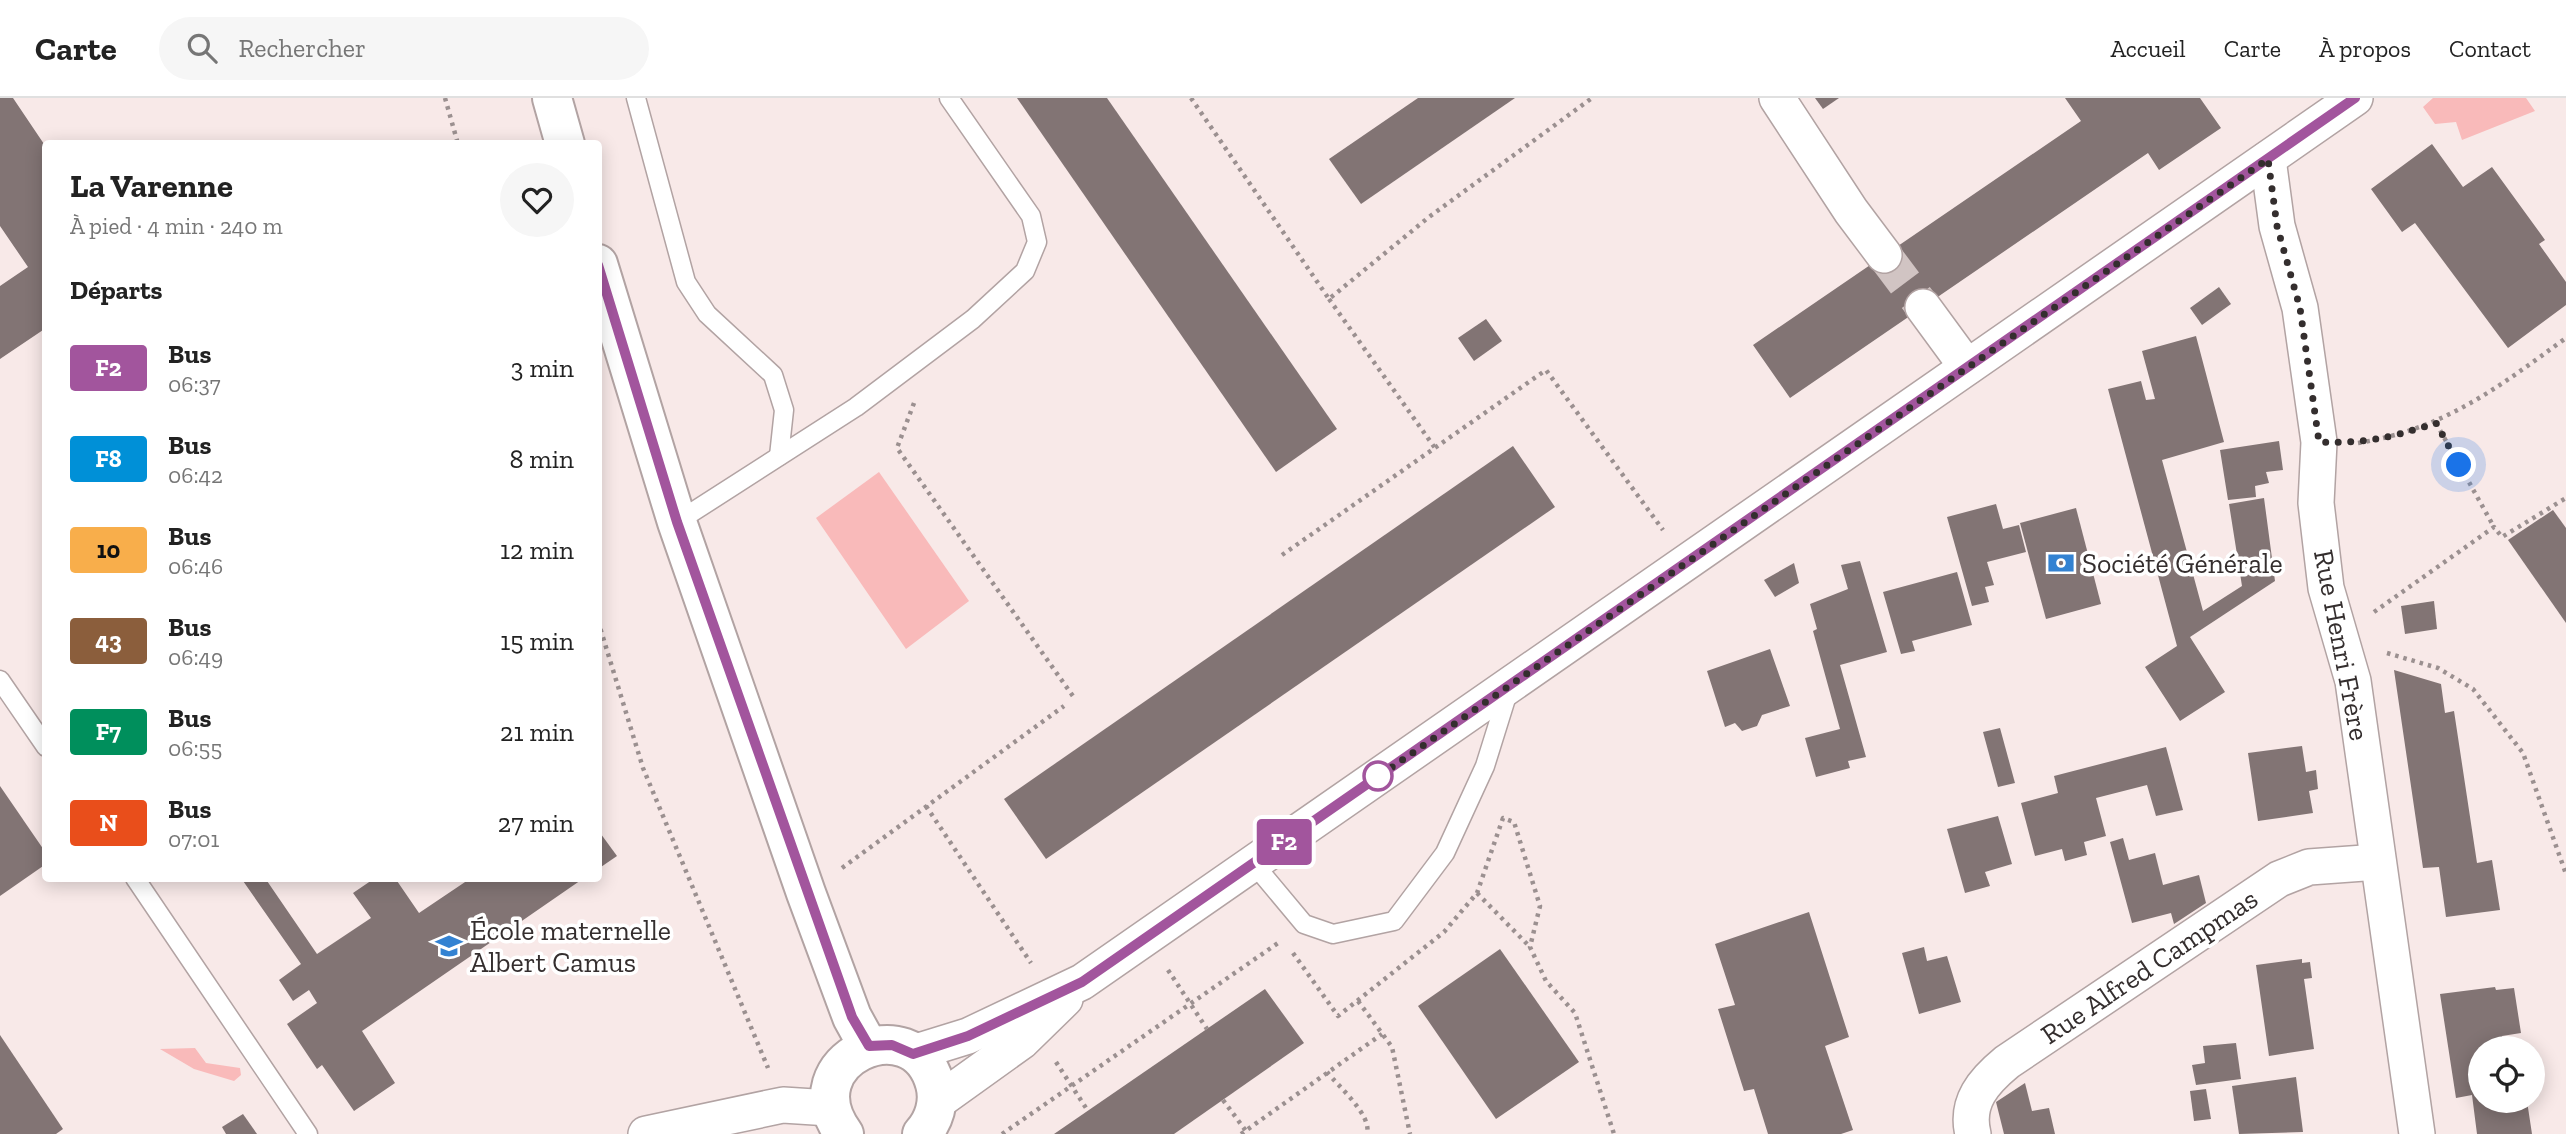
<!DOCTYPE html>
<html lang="fr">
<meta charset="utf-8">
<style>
:root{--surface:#fff;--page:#f6f6f6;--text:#222;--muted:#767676;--line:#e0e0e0}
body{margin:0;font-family:"Zilla Slab",serif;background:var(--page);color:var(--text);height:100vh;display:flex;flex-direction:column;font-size:26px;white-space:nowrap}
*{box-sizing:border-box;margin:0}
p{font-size:23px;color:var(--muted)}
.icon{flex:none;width:38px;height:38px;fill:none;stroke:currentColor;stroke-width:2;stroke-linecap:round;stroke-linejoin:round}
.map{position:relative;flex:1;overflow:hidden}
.panel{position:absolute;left:42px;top:42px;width:560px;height:742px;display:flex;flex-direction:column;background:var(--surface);border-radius:7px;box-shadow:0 4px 18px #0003}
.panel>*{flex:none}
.badge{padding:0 14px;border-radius:5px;font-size:24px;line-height:46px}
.tools{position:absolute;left:2468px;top:938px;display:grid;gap:14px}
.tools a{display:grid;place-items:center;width:77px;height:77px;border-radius:50%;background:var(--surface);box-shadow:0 4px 18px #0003;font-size:35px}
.you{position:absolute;width:35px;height:35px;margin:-18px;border:5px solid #fff;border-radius:50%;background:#1a73e8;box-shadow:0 0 0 10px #1a73e833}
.map>.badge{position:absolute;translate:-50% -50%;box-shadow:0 0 0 4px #fff}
h2{padding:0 28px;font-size:26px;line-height:63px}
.round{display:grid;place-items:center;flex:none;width:74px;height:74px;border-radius:37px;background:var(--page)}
.headline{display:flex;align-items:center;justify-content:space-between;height:119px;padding:0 28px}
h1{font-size:33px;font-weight:700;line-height:52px}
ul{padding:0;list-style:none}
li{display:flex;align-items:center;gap:21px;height:91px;padding:0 28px}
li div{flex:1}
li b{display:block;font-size:26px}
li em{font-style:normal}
li .badge{min-width:77px;font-weight:700;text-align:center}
header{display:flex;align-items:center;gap:42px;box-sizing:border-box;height:98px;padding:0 35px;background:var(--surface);border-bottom:2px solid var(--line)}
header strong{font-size:33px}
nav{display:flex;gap:38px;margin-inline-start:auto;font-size:24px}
.search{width:490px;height:63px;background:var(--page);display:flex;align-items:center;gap:18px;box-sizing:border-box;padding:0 24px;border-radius:38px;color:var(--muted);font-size:26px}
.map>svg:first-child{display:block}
</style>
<header>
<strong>Carte</strong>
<div class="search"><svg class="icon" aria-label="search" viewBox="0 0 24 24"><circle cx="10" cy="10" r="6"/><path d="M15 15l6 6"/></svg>Rechercher</div>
<nav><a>Accueil</a><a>Carte</a><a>À propos</a><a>Contact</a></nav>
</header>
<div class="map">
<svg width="2566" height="1036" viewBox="0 0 2566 1036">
<rect width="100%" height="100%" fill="#f8e9e8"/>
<g fill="#f9baba">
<polygon points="2433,0 2526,0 2535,13 2462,42 2456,24 2435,26 2423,9"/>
<polygon points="879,374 969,503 906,551 816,420"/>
<polygon points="195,950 206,965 240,970 241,977 234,983 194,971 160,951"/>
</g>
<g fill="#827474">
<polygon points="0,0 13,0 46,49 46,230 0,261 0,188 28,169 0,128"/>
<polygon points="1017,0 1107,0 1337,331 1276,374"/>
<polygon points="1418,0 1515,0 1361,106 1329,61"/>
<polygon points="1815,0 1839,0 1823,11"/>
<polygon points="2065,0 2200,0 2221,30 2159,72 2148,55 1790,300 1753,247 2081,23"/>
<polygon points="2432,46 2463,89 2492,69 2545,142 2539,146 2566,184 2566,207 2508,250 2415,125 2402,134 2371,91"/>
<polygon points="2219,189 2231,206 2202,227 2190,210"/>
<polygon points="1486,221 1502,243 1474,263 1458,240"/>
<polygon points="2196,238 2224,344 2162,362 2203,513 2242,488 2229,406 2264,400 2275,483 2190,539 2225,594 2180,623 2145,569 2177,548 2108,291 2141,283 2146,302 2155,301 2142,253"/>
<polygon points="2279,343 2283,372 2266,374 2269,385 2255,388 2256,399 2228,402 2220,352"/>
<polygon points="1513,348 1555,409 1046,761 1004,701"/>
<polygon points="1996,406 2003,431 2019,427 2026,454 1987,464 1994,487 1985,489 1989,504 1972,508 1947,419"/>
<polygon points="2076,410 2101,506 2046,521 2020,425"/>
<polygon points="2553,412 2566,430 2566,525 2508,442"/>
<polygon points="1860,463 1887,554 1840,567 1866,659 1848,663 1850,670 1816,679 1805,640 1840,631 1813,533 1817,531 1810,506 1848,491 1841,467"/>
<polygon points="1794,465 1799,485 1775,499 1764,482"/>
<polygon points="1957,474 1972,527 1912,543 1915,553 1901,556 1883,494"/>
<polygon points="2434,503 2437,531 2405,536 2401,508"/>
<polygon points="1770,551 1790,608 1762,617 1757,628 1742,633 1735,625 1725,629 1707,573"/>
<polygon points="2394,572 2441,586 2445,615 2454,613 2477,765 2492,762 2500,812 2446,819 2439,769 2423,770"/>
<polygon points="2000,630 2015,685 1998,689 1983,634"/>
<polygon points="2302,648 2306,674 2316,672 2318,691 2309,693 2313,715 2258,723 2248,655"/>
<polygon points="2166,649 2183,712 2156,718 2147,687 2096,700 2106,738 2084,744 2087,757 2065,763 2062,751 2035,758 2021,705 2058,695 2054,678"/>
<polygon points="0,688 46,755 46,766 0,798"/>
<polygon points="1998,718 2012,766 1985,774 1990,788 1965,795 1947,731"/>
<polygon points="598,732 617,758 598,771"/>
<polygon points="2123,740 2129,762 2155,755 2163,787 2199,777 2206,805 2174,826 2171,815 2132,825 2110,744"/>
<polygon points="241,780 265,780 317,856 371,820 353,795 375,780 395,780 419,815 471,780 584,780 362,933 395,985 354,1013 322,967 317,971 287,926 317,905 309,892 293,903 279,882 301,866"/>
<polygon points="1809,814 1849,939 1825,948 1853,1032 1841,1036 1768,1036 1754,991 1744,993 1718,911 1735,907 1715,846"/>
<polygon points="1924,849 1927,863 1947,858 1961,904 1919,916 1902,855"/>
<polygon points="1500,851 1579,964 1496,1021 1418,908"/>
<polygon points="2302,861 2302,865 2310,864 2312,880 2304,881 2314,951 2269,958 2256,867"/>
<polygon points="2495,889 2496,892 2514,890 2521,935 2502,938 2504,950 2480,950 2480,1003 2527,1003 2532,1036 2477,1036 2472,997 2456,1000 2440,896"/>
<polygon points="1265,891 1304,945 1174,1036 1054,1036"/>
<polygon points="0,937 63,1031 56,1036 0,1036"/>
<polygon points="2236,945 2241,981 2196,987 2192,967 2205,965 2203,948"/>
<polygon points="2296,979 2303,1034 2239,1036 2232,988"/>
<polygon points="2025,985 2032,1013 2049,1010 2055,1036 2004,1036 1996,1004"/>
<polygon points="2206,991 2211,1021 2194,1023 2190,993"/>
<polygon points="243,1016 257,1036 226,1036 222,1029"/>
</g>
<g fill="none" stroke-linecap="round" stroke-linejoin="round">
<polyline stroke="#d1c4c3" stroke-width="35" stroke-dasharray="35 18" stroke-linecap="butt" points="1884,157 1923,209"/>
<g stroke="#b2a3a3" stroke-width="21">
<g id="lane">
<polyline points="636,0 686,184 707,216 773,277 784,312 779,358"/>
<polyline points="677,424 856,309 973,221 1025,173 1037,144 1031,118 949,0"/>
<polyline points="0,582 46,649"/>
<polyline points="1253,765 1304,826 1333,836 1394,823 1445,755 1485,668 1509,591"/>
<polyline points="135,780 308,1036"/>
</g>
</g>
<g stroke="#b2a3a3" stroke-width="38">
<g id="street">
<polyline points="1777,0 1851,113 1884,157"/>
<polyline points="2268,61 2277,128 2300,210 2319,344 2316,405 2326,490 2353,583 2417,1036"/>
<polyline points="1923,209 1967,269"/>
<polyline points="913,955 968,938 1082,884 2355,0"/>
<polyline points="937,1004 1022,943 1065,901"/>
<polyline points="646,1036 783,1007 830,1010"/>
<path d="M 1973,1036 C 1965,1004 1984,983 2007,964 L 2279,781 L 2309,769 L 2378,764"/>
</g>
</g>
<g stroke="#b2a3a3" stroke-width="42">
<g id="secondary">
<polyline points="552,0 565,46"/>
<polyline points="598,166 677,424 806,795 852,919 868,948"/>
<path d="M 844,1036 C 789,962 913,906 935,986 C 940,1004 934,1023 922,1036"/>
</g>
</g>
<g stroke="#9b9090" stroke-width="4.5" stroke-dasharray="3.5 5" stroke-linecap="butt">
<polyline points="445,0 458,46"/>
<polyline points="1191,0 1329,201 1429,119 1592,0"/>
<polyline points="1329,201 1435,350"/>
<polyline points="914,305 897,350 1075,601"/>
<polyline points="2436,325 2494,429"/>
<path d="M 2358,345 C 2445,331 2497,290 2566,240"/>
<polyline points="1282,457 1546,272 1663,432"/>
<polyline points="2374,514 2494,429 2502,439 2566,400"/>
<polyline points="598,523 643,670 768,970"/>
<polyline points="2387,555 2438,570 2473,591 2523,655 2566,776"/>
<polyline points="926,708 1031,865"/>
<polyline points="842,770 1064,608"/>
<polyline points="1477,795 1530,849"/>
<polyline points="1293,855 1338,918 1444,834 1477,795 1503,720 1514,724 1540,808 1530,849 1546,883 1575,915 1614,1036"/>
<polyline points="1168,872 1207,931"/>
<polyline points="1358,903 1392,949 1410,1036"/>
<polyline points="1056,964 1088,1013"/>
<path d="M 1327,974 C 1339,989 1372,1017 1367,1036"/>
<polyline points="1223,1002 1246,1033"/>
<polyline points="1002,1036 1281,843"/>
<polyline points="1241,1036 1382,936"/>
</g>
<use href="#lane" stroke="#fff" stroke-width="18"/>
<use href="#street" stroke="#fff" stroke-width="35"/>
<use href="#secondary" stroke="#fff" stroke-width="38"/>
</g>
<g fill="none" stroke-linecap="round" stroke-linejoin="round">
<g stroke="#fff" stroke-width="16">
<polyline id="line" points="598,167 677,424 852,919 869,948 892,947 913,956 968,938 1082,884 2355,0"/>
</g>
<use href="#line" stroke="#a2559d" stroke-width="10"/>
<path stroke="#342e2e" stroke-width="7" stroke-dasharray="0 12.6" d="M 1378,678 L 1375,681 L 2268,61 L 2277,128 L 2300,210 L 2319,344 C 2365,346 2393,339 2436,325 L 2459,367"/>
</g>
<defs>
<g id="bank-bare" transform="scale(2.1)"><path d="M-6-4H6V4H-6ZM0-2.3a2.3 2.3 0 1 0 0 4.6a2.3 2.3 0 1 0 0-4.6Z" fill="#3382d2" stroke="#fff" stroke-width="2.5" paint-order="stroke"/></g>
<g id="school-bare" transform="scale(2.1)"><path d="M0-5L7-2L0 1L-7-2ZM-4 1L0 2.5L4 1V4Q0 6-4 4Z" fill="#3382d2" stroke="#fff" stroke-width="2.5" paint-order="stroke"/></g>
</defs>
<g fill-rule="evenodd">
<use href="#bank-bare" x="2061" y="465"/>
<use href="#school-bare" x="449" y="848"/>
</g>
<circle fill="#fff" stroke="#a2559d" stroke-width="3.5" cx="1378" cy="678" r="14"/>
<g text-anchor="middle" stroke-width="7" stroke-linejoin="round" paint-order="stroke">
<g font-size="28" fill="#342e2e" stroke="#fff" text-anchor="start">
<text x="2082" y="475">Société Générale</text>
<text x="470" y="842">École maternelle<tspan x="470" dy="32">Albert Camus</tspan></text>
</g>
<g font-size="28" fill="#342e2e" stroke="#fff">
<text transform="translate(2342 547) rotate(79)" y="10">Rue Henri Frère</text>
<text transform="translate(2149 868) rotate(-34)" y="10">Rue Alfred Campmas</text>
</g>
</g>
</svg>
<div class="tools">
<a><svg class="icon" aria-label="locate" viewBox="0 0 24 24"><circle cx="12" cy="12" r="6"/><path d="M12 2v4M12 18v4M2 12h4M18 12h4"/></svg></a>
</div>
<div class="you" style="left:2459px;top:367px"></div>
<b class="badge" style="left:1284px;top:744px;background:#a2559d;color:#fff">F2</b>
<section class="panel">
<div class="headline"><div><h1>La Varenne</h1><p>À pied · 4 min · 240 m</p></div><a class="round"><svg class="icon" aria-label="heart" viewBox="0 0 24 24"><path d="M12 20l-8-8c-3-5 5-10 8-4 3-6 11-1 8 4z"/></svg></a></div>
<h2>Départs</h2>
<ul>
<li><span class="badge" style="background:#a2559d;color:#fff">F2</span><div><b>Bus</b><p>06:37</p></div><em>3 min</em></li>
<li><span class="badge" style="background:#0090d7;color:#fff">F8</span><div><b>Bus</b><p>06:42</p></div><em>8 min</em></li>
<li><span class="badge" style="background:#f8ae4b;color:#111">10</span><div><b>Bus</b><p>06:46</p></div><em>12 min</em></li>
<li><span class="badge" style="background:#8b5e3c;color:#fff">43</span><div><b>Bus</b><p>06:49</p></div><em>15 min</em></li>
<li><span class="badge" style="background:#008f5c;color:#fff">F7</span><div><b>Bus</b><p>06:55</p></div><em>21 min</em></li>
<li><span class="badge" style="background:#e94e1b;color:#fff">N</span><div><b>Bus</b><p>07:01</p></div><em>27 min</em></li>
</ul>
</section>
</div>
